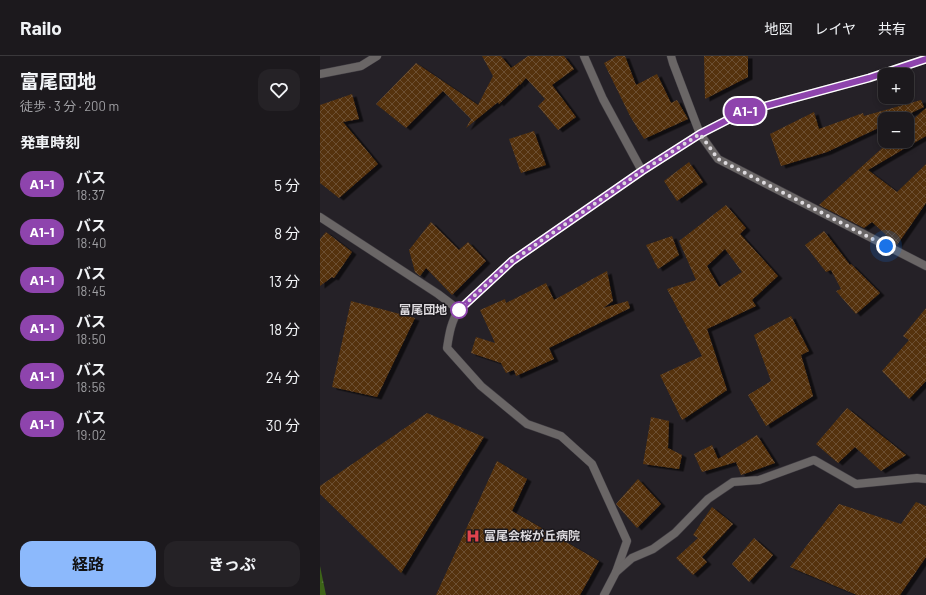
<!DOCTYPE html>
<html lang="ja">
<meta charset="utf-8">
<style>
:root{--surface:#1c191d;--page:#252226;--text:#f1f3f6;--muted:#a0a0a4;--line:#3a383b;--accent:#8cb9fc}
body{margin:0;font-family:Barlow,"Noto Sans JP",sans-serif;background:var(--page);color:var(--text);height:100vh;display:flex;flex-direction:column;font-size:15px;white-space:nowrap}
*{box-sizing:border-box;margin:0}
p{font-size:13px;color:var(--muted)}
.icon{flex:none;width:22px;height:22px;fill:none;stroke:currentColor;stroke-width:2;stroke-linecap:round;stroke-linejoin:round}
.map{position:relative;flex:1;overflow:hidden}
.details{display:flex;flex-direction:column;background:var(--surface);width:320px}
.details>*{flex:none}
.badge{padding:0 8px;border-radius:13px;font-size:14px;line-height:26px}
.buttons{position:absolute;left:558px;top:12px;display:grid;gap:8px}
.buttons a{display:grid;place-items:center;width:36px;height:36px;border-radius:8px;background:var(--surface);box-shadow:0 2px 6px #0003,0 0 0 1px var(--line);font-size:20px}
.you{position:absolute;width:20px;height:20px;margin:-10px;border:3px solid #fff;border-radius:50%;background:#1a73e8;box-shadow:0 0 0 6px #1a73e833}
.map>.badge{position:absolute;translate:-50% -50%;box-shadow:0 0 0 2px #fff}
h2{padding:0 20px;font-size:15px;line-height:36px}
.round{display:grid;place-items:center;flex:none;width:42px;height:42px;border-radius:12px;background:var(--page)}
.headline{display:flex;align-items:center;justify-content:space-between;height:68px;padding:0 20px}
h1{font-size:19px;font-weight:700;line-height:30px}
.action{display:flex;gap:8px;margin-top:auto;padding:8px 20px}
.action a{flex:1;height:46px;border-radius:12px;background:var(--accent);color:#111;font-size:16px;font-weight:700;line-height:46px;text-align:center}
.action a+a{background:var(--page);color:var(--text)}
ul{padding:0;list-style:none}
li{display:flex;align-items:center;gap:12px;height:48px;padding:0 20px}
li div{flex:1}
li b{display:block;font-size:15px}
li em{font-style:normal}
li .badge{min-width:44px;font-weight:700;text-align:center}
header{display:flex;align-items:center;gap:24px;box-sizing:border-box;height:56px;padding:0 20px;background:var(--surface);border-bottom:1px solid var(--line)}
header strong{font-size:19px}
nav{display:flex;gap:22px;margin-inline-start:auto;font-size:14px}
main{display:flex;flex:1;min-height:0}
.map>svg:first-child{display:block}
</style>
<header>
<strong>Railo</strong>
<nav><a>地図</a><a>レイヤ</a><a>共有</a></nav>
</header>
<main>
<section class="details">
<div class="headline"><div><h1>富尾団地</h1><p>徒歩 · 3 分 · 200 m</p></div><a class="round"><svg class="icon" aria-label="heart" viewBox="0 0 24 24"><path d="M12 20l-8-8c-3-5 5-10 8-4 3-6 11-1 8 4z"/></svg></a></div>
<h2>発車時刻</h2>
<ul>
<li><span class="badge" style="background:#8e44ad;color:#fff">A1-1</span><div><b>バス</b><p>18:37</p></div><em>5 分</em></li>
<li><span class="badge" style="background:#8e44ad;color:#fff">A1-1</span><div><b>バス</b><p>18:40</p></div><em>8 分</em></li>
<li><span class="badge" style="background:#8e44ad;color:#fff">A1-1</span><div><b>バス</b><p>18:45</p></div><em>13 分</em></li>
<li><span class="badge" style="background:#8e44ad;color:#fff">A1-1</span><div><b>バス</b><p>18:50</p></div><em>18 分</em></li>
<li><span class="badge" style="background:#8e44ad;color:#fff">A1-1</span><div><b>バス</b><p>18:56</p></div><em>24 分</em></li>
<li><span class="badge" style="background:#8e44ad;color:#fff">A1-1</span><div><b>バス</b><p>19:02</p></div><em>30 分</em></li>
</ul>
<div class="action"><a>経路</a><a>きっぷ</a></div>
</section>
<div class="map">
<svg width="606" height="539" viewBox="0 0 606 539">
<defs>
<pattern id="forest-firs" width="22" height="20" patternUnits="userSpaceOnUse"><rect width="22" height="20" fill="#3d6418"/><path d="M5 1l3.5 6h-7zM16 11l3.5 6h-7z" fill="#597a39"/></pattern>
<pattern id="building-cross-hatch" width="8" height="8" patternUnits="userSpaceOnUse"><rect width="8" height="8" fill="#543210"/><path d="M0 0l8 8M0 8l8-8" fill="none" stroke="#6c4f32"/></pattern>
<filter id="shadow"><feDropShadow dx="4.5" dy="2.5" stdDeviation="0" flood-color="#0009"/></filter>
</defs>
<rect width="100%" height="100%" fill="#252127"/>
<polygon fill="url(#forest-firs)" points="0,510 6,539 0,539"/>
<g fill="url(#building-cross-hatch)" fill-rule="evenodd" filter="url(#shadow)">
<polygon points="162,0 181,0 191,12 208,0 244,0 254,13 232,29 256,61 238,74 218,50 225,43 206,22 200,29 198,26 199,29 179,48 178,46 146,72 151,63 123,35 86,72 56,48 96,7 158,49 173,20"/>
<polygon points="297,0 305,0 316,29 337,18 351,47 357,44 368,63 324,83 310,60 284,7"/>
<polygon points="384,0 428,0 428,21 385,43"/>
<polygon points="32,38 39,63 23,66 58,108 19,142 0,127 0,49"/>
<polygon points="601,44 604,51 578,63 565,63 565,69 507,96 461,110 450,78 494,56 499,73 543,57 544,60"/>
<polygon points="606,52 606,80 548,114 577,136 606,108 606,147 577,189 552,166 544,172 499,149 570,85 587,85 587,69"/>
<polygon points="214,75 226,109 201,117 189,83"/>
<polygon points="369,106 383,126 357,145 344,125"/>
<path d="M 406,149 L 426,172 L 420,178 L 458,220 L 432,244 L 436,250 L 387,273 L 407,334 L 362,364 L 340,319 L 382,300 L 347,233 L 376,224 L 359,185 ZM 405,193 L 422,216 L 399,231 L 387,210 Z"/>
<polygon points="111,166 139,194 148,186 166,205 132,239 106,212 100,220 95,216 89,194"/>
<polygon points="504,175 530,209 531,208 560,237 536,258 516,235 521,233 511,214 506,216 485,189"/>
<polygon points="6,176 32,196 14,222 12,221 0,230 0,183"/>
<polygon points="352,180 359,199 338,213 326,189"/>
<polygon points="287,215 293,245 283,252 308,245 310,252 229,292 234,303 196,320 194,314 186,317 181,307 151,297 156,281 175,287 160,254 185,243 186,247 226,227 234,244"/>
<polygon points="31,245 95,262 57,341 12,331"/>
<polygon points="606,252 606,325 589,343 562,315 589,284 583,280"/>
<polygon points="471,260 489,295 481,299 493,340 446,370 428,339 451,325 434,279"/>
<polygon points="527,352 586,399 561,415 535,391 518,407 496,388"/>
<polygon points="107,357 164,381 81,517 0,438 0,430"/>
<polygon points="331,361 349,365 348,392 362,399 359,413 323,408"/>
<polygon points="437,379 455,407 421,419 416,406 382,416 374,398 392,389 398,403"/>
<polygon points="177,405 207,423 192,455 279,505 260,539 116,539"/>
<polygon points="318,423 341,448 317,472 296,448"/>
<polygon points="596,446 606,450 606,501 580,539 537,539 470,511 519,448 581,468"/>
<polygon points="392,451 413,468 382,501 387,506 373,519 356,502 378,482 373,479"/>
<polygon points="434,482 453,499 429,526 412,508"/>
</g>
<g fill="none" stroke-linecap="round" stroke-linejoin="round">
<g stroke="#3f3b41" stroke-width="9">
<polyline id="lane" points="264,0 283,43 322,115"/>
</g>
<g stroke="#3f3b41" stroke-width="9">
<g id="street">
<polyline points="351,0 353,7 380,78 398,103 606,210"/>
<polyline points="0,18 41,10 57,0"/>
<path d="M 0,161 L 118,238 L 139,254 C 131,265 129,279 127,292 L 161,330 L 207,368 L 241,380 L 272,408 L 307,485 L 296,516 L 284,539"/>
<polyline points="296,516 312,502 333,493 355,477 388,443 413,426 439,424 494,404 536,428 597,422 606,423"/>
</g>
</g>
<g stroke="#3f3b41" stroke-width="9">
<polyline id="secondary" points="139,254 192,205 322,115 380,78 423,56 549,22 606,3"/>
</g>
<use href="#lane" stroke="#6a6666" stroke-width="8"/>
<use href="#street" stroke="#6a6666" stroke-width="8"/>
<use href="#secondary" stroke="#938d8c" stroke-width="8"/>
</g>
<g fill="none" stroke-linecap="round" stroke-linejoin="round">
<g stroke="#fff" stroke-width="9">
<polyline id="line" points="139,254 192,205 322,115 380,78 423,56 549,22 606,3"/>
</g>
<use href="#line" stroke="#8e44ad" stroke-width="6"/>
<polyline stroke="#dedbdf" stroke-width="4" stroke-dasharray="0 7.2" points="139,254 192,205 322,115 380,78 398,103 566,190"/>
</g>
<defs>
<g id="hospital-bare" transform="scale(1.08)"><path d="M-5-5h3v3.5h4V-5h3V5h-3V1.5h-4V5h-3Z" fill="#e0444e" stroke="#1b181d" stroke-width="2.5" paint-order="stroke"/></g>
</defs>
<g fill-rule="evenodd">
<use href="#hospital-bare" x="153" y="480"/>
</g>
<circle fill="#fff" stroke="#8e44ad" stroke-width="2" cx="139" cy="254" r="8"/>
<g text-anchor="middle" stroke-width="3" stroke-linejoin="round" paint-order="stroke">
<g font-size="12" font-weight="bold" fill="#dedbdf" stroke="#1b181d" text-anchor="end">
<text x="127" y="258">富尾団地</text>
</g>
<g font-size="12" font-weight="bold" fill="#dedbdf" stroke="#1b181d" text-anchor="start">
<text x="164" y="484">富尾会桜が丘病院</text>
</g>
</g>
</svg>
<div class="buttons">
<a>+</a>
<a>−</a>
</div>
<div class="you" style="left:566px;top:190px"></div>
<b class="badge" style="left:425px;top:55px;background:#8e44ad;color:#fff">A1-1</b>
</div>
</main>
